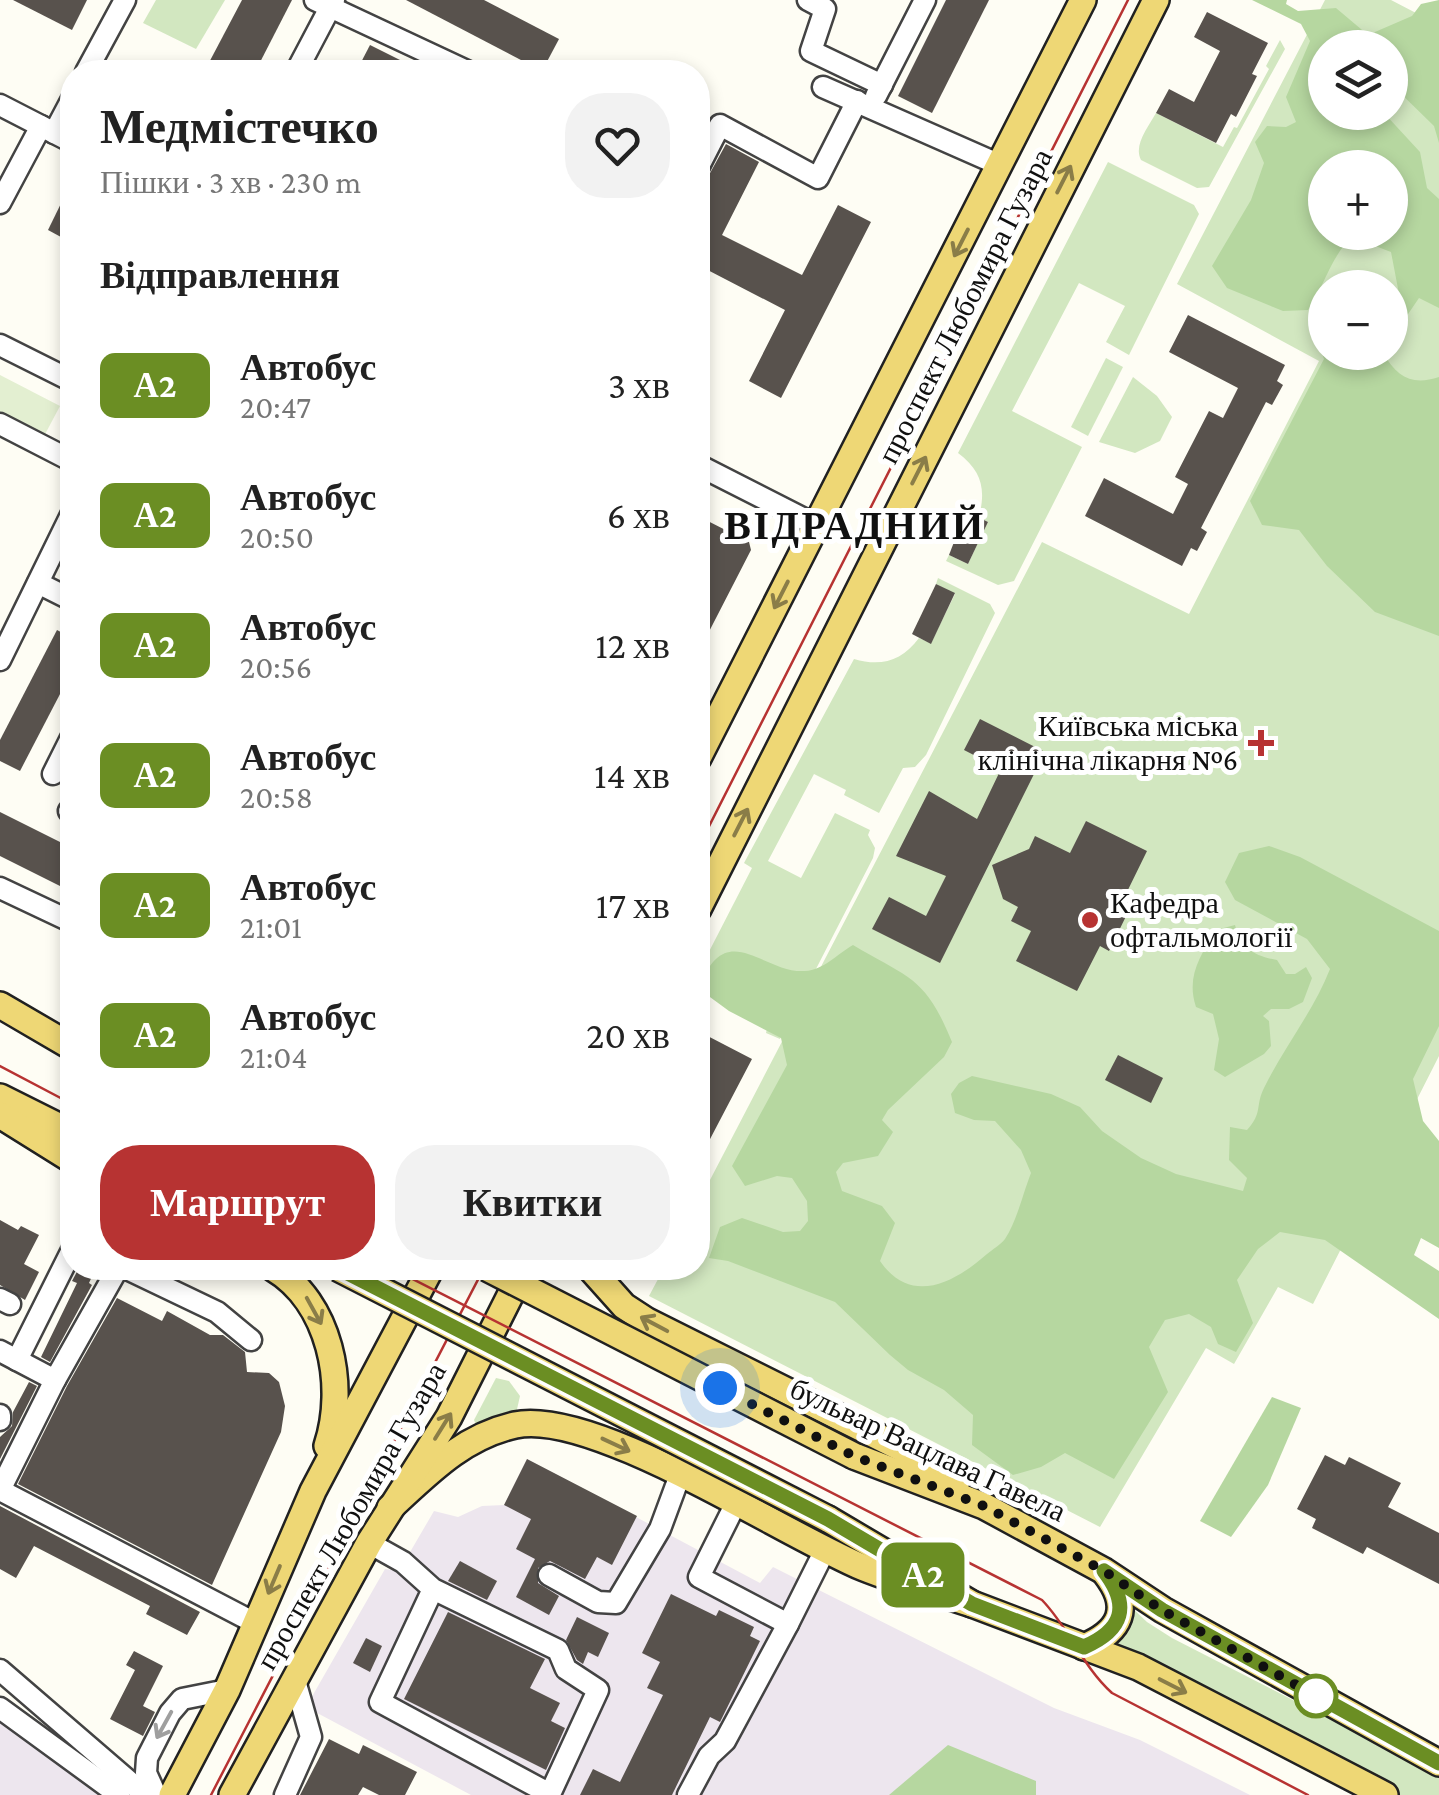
<!DOCTYPE html>
<html lang="uk">
<meta charset="utf-8">
<style>
:root{--surface:#fff;--page:#f2f2f2;--text:#222;--muted:#767676;--accent:#b73332}
body{margin:0;font-family:"Crimson Pro",serif;background:var(--page);color:var(--text);height:100vh;display:flex;flex-direction:column;font-size:38px;white-space:nowrap}
*{box-sizing:border-box;margin:0}
p{font-size:32px;color:var(--muted)}
.icon{flex:none;width:55px;height:55px;fill:none;stroke:currentColor;stroke-width:2;stroke-linecap:round;stroke-linejoin:round}
.map{position:relative;flex:1;overflow:hidden}
.details{position:absolute;left:60px;top:60px;width:650px;height:1220px;display:flex;flex-direction:column;background:var(--surface);border-radius:40px;box-shadow:0 5px 15px #0003}
.details>*{flex:none}
.badge{padding:0 20px;border-radius:15px;font-size:35px;line-height:65px}
.controls{position:absolute;left:1308px;top:30px;display:grid;gap:20px}
.controls a{display:grid;place-items:center;width:100px;height:100px;border-radius:50%;background:var(--surface);box-shadow:0 5px 15px #0003;font-size:50px}
.you{position:absolute;width:50px;height:50px;margin:-25px;border:8px solid #fff;border-radius:50%;background:#1a73e8;box-shadow:0 0 0 15px #1a73e833}
.map>.badge{position:absolute;translate:-50% -50%;box-shadow:0 0 0 5px #fff}
h2{padding:0 40px;font-size:38px;line-height:90px}
.round{display:grid;place-items:center;flex:none;width:105px;height:105px;border-radius:40px;background:var(--page)}
.overview{display:flex;align-items:center;justify-content:space-between;height:170px;padding:0 40px}
h1{font-size:48px;font-weight:700;line-height:75px}
.cta{display:flex;gap:20px;margin-top:auto;padding:20px 40px}
.cta a{flex:1;height:115px;border-radius:40px;background:var(--accent);color:#fff;font-size:40px;font-weight:700;line-height:115px;text-align:center}
.cta a+a{background:var(--page);color:var(--text)}
ul{padding:0;list-style:none}
li{display:flex;align-items:center;gap:30px;height:130px;padding:0 40px}
li div{flex:1}
li b{display:block;font-size:38px}
li em{font-style:normal}
li .badge{min-width:110px;font-weight:700;text-align:center}
.map>svg:first-child{display:block}
</style>
<div class="map">
<svg width="1439" height="1795" viewBox="0 0 1439 1795">
<rect width="100%" height="100%" fill="#fefdf4"/>
<g fill="#ede6ee">
<polygon points="527,1459 760,1583 773,1567 1054,1708 1140,1740 1250,1795 471,1795 306,1707 385,1569 399,1571 434,1511 458,1517 482,1506 504,1505"/>
<polygon points="0,1696 126,1789 125,1795 0,1795"/>
</g>
<g fill="#d2e7c0" fill-rule="evenodd">
<polygon points="156,0 225,0 196,49 143,23"/>
<path d="M 1325,0 L 1391,0 L 1439,25 L 1439,1056 L 1313,1304 L 1278,1287 L 1234,1364 L 1206,1348 L 1100,1527 L 649,1296 L 664,1268 L 698,1268 L 698,1203 L 1042,542 L 1189,614 L 1319,361 L 1177,284 ZM 1325,48 L 1390,48 L 1390,112 L 1325,112 ZM 1325,168 L 1390,168 L 1390,232 L 1325,232 ZM 1325,288 L 1390,288 L 1390,352 L 1325,352 Z"/>
<path d="M 1280,40 L 1285,49 L 1209,187 L 1197,188 L 1141,160 C 1133,145 1149,126 1156,113 L 1223,147 L 1234,127 L 1237,128 L 1269,69 L 1266,66 Z"/>
<path d="M 1108,162 L 1194,205 L 1199,214 L 1129,355 L 1106,342 L 1125,306 L 1079,283 L 1012,411 L 1082,447 L 1014,581 L 998,585 L 946,561 L 949,555 L 968,564 L 988,522 L 979,517 C 986,489 982,471 958,453 Z"/>
<polygon points="1106,358 1123,367 1088,436 1071,427"/>
<polygon points="1133,377 1157,396 1172,417 1160,441 1135,453 1099,442"/>
<path d="M 938,578 L 990,604 L 995,613 L 926,755 L 915,767 L 903,768 L 879,813 L 844,795 L 846,790 L 814,774 L 768,861 L 801,878 L 835,813 L 870,830 L 868,835 L 875,848 L 873,858 L 780,1039 L 766,1033 L 769,1020 L 708,994 L 704,1000 L 698,997 L 698,973 L 752,868 L 744,863 L 854,659 C 881,667 902,661 919,638 L 931,643 L 955,594 L 936,584 Z"/>
<polygon points="496,1378 509,1381 520,1396 515,1418 476,1425 474,1420"/>
<polygon points="1127,1603 1147,1622 1172,1638 1439,1775 1439,1795 1395,1795 1106,1648"/>
</g>
<g fill="#b6d7a0" fill-rule="evenodd">
<path d="M 1252,0 L 1287,0 L 1286,4 L 1298,11 L 1336,8 L 1368,35 L 1412,16 L 1421,4 L 1439,0 L 1439,143 L 1434,126 L 1390,83 L 1390,48 L 1325,48 L 1325,63 L 1315,65 L 1325,93 L 1325,112 L 1384,113 L 1420,152 L 1427,188 L 1439,199 L 1439,308 L 1419,298 L 1404,320 L 1391,252 L 1352,237 C 1331,256 1324,287 1308,310 L 1283,311 L 1227,288 L 1212,266 L 1251,200 L 1264,163 L 1255,142 L 1267,126 L 1286,127 L 1296,122 L 1286,97 L 1310,41 L 1301,24 ZM 1325,168 L 1390,168 L 1390,232 L 1325,232 Z"/>
<path d="M 1325,330 L 1325,352 L 1383,353 C 1397,377 1412,386 1439,377 L 1439,636 L 1375,612 L 1327,566 L 1299,530 L 1262,525 L 1250,501 L 1324,359 L 1318,344 Z"/>
<path d="M 1269,846 L 1300,857 L 1439,931 L 1439,1026 L 1413,1079 L 1423,1121 L 1439,1141 L 1439,1248 L 1421,1238 L 1414,1255 L 1439,1271 L 1439,1319 L 1325,1240 L 1280,1232 L 1258,1249 L 1237,1280 L 1253,1323 L 1236,1352 L 1218,1344 L 1211,1327 L 1189,1314 L 1165,1320 L 1149,1347 L 1168,1392 L 1114,1479 L 1065,1453 L 1041,1467 L 1013,1475 L 972,1445 L 973,1415 L 944,1390 L 908,1370 L 890,1355 L 835,1302 L 728,1261 L 709,1258 L 720,1227 L 742,1218 L 783,1232 L 800,1231 L 808,1221 L 807,1201 L 792,1178 L 777,1176 L 745,1186 L 732,1166 L 787,1065 L 781,1038 L 729,1011 L 699,989 C 725,915 763,974 805,971 C 824,970 837,954 853,945 C 910,979 925,976 952,1042 L 944,1057 L 888,1110 L 882,1120 L 893,1132 L 878,1156 L 843,1163 L 836,1172 L 842,1191 L 882,1206 L 895,1223 L 880,1261 C 911,1306 954,1283 987,1254 C 992,1250 1001,1244 1005,1239 C 1017,1221 1023,1193 1031,1173 L 1021,1150 L 995,1121 L 974,1120 L 955,1113 L 951,1094 L 959,1083 L 972,1076 L 1051,1094 L 1080,1107 L 1102,1131 L 1141,1158 L 1176,1174 L 1243,1191 L 1247,1178 L 1229,1160 L 1230,1127 L 1247,1130 C 1263,1113 1255,1106 1264,1088 C 1284,1047 1313,1012 1330,969 L 1307,939 L 1235,900 L 1225,882 L 1239,853 Z"/>
<path d="M 1235,925 C 1241,948 1254,956 1277,960 L 1286,974 L 1295,974 L 1306,967 L 1312,978 L 1303,1002 L 1289,1009 L 1271,1009 L 1263,1016 L 1269,1021 L 1271,1046 L 1264,1054 L 1225,1077 L 1214,1070 L 1219,1039 L 1213,1014 L 1196,1007 C 1186,977 1200,956 1216,930 Z"/>
<polygon points="1272,1397 1301,1408 1268,1485 1231,1537 1200,1521"/>
<polygon points="948,1745 1036,1781 1036,1795 889,1795"/>
</g>
<polygon fill="#e3efd1" points="0,375 60,406 43,438 0,416"/>
<g fill="#58524d">
<polygon points="13,0 87,0 72,30"/>
<polygon points="242,0 292,0 255,72 204,72"/>
<polygon points="406,0 484,0 559,39 542,71"/>
<polygon points="946,0 989,0 932,113 898,96"/>
<polygon points="1207,12 1268,43 1252,74 1257,76 1236,117 1231,114 1216,143 1156,113 1169,89 1194,102 1220,51 1194,37"/>
<polygon points="370,45 402,61 397,72 356,72"/>
<polygon points="726,144 759,162 722,235 802,275 838,205 871,222 781,398 749,381 785,310 698,265 698,195"/>
<polygon points="72,181 72,243 48,230"/>
<polygon points="1188,315 1285,365 1277,381 1283,385 1272,405 1266,402 1201,528 1207,532 1197,551 1191,548 1182,566 1085,516 1104,478 1173,514 1188,484 1175,477 1209,411 1223,418 1238,388 1169,352"/>
<polygon points="966,511 988,522 968,564 949,555"/>
<polygon points="698,516 749,542 751,550 698,653 698,567 703,557 698,555"/>
<polygon points="936,584 955,593 931,644 912,634"/>
<polygon points="57,630 72,638 72,671 20,771 0,761 0,740"/>
<polygon points="980,719 1045,752 940,963 872,929 889,897 926,916 946,876 896,856 929,791 977,819 1001,769 964,750"/>
<polygon points="0,812 72,848 72,892 0,856"/>
<polygon points="1086,821 1147,851 1123,900 1132,904 1109,951 1100,946 1077,991 1016,961 1031,931 1011,921 1018,907 1003,899 992,865 1029,849 1035,836 1070,853"/>
<polygon points="698,1031 752,1059 698,1162 698,1085 708,1064 698,1058"/>
<polygon points="1118,1055 1163,1078 1151,1103 1105,1080"/>
<polygon points="0,1220 18,1230 21,1226 39,1235 24,1264 39,1272 25,1300 0,1285"/>
<polygon points="79,1268 96,1268 89,1283 92,1285 50,1362 41,1357 77,1283 72,1281"/>
<polygon points="117,1298 162,1321 167,1311 210,1335 223,1335 245,1352 247,1372 269,1373 279,1382 285,1406 281,1432 212,1585 18,1484 67,1386"/>
<polygon points="29,1382 37,1386 0,1459 0,1437 12,1426 13,1412"/>
<polygon points="1325,1455 1345,1465 1349,1457 1401,1483 1388,1507 1439,1533 1439,1584 1367,1547 1363,1554 1312,1528 1316,1519 1297,1509"/>
<polygon points="527,1459 637,1516 612,1565 597,1557 585,1579 550,1561 538,1568 538,1583 559,1596 549,1615 516,1597 535,1559 516,1549 531,1519 504,1505"/>
<polygon points="0,1506 200,1612 187,1635 146,1614 150,1606 34,1546 16,1578 0,1569"/>
<polygon points="460,1561 497,1581 487,1600 448,1581"/>
<polygon points="671,1594 716,1616 719,1610 754,1627 750,1636 760,1641 720,1722 710,1717 672,1795 580,1795 593,1769 620,1782 663,1695 647,1688 660,1662 642,1653"/>
<polygon points="448,1612 545,1659 530,1688 560,1703 551,1721 565,1728 546,1770 404,1699"/>
<polygon points="577,1617 609,1633 598,1657 588,1652 583,1664 577,1660 566,1640"/>
<polygon points="366,1638 382,1646 370,1672 353,1663"/>
<polygon points="134,1651 163,1666 143,1706 155,1712 143,1736 110,1719 135,1670 126,1665"/>
<polygon points="329,1739 359,1754 363,1745 417,1772 405,1795 379,1795 363,1787 358,1795 300,1795"/>
</g>
<g fill="none" stroke-linecap="round" stroke-linejoin="round">
<g stroke="#434343" stroke-width="25">
<g id="minor">
<polyline points="315,0 469,72"/>
<polyline points="808,0 825,9 811,51 882,85"/>
<polyline points="86,72 125,0"/>
<polyline points="296,72 334,0"/>
<polyline points="823,87 1000,165"/>
<polyline points="876,96 925,0"/>
<polyline points="0,105 72,142"/>
<polyline points="54,133 72,99"/>
<polyline points="698,168 720,125 818,178 857,101"/>
<polyline points="0,203 41,126"/>
<polyline points="0,345 72,381"/>
<polyline points="0,424 72,461"/>
<polyline points="698,465 816,525"/>
<polyline points="38,583 72,600"/>
<polyline points="0,660 72,513"/>
<polyline points="53,774 72,736"/>
<polyline points="69,811 72,813"/>
<polyline points="0,888 72,922"/>
<polyline points="125,1268 217,1312 251,1340"/>
<polyline points="0,1299 10,1304"/>
<polyline points="0,1351 55,1380"/>
<polyline points="17,1360 72,1250"/>
<polyline points="0,1415 0,1420"/>
<polyline points="0,1490 255,1623"/>
<polyline points="0,1490 55,1380 118,1268"/>
<polyline points="736,1503 699,1577 788,1624 826,1548"/>
<polyline points="369,1543 403,1562 433,1589 558,1650 566,1669 598,1690 550,1794 380,1702 433,1589"/>
<polyline points="549,1575 598,1602 616,1603 660,1529 680,1475"/>
<polyline points="0,1670 145,1795"/>
<polyline points="0,1708 119,1795"/>
<polyline points="156,1795 146,1773 147,1758 170,1713 182,1699 227,1690"/>
<polyline points="285,1795 311,1737 294,1677"/>
<polyline points="688,1795 709,1756 725,1741 788,1624"/>
</g>
</g>
<g stroke="#212121" stroke-width="30">
<g id="major">
<polyline points="698,758 1083,0"/>
<polyline points="698,909 1156,0"/>
<polyline points="0,1005 72,1047"/>
<polyline points="0,1097 72,1133"/>
<polyline points="0,1115 72,1160"/>
<path d="M 273,1268 C 330,1302 347,1385 327,1446"/>
<polyline points="590,1268 624,1306 647,1321 917,1456 956,1485"/>
<polyline points="854,1456 984,1506 1104,1571 1163,1610 1439,1763"/>
<path d="M 390,1508 C 428,1473 462,1437 515,1425 C 594,1408 784,1535 864,1568 C 899,1582 936,1592 972,1604"/>
<polyline points="828,1519 972,1604 1138,1667 1385,1795"/>
<path d="M 1084,1647 C 1121,1631 1132,1608 1106,1574"/>
<polyline points="172,1795 227,1690 313,1491 431,1268"/>
<polyline points="232,1795 369,1543 449,1417 524,1268"/>
</g>
</g>
<use href="#minor" stroke="#fff" stroke-width="20"/>
<use href="#major" stroke="#eed775" stroke-width="25"/>
<g stroke="#b73332" stroke-width="2.5">
<polyline points="698,848 1128,0"/>
<polyline points="0,1066 72,1104"/>
<path d="M 391,1268 L 1042,1600 C 1070,1629 1082,1666 1112,1693 L 1308,1795"/>
<polyline points="211,1795 484,1268"/>
</g>
<g stroke="#212121" stroke-width="30" stroke-linecap="butt">
<g id="major-bridge">
<polyline points="338,1268 828,1519"/>
<polyline points="487,1268 854,1456"/>
</g>
</g>
<use href="#major-bridge" stroke="#eed775" stroke-width="25"/>
</g>
<defs><path id="oneway-shaft" d="M-6 0H5M1.5-3L5.5 0L1.5 3" fill="none" stroke-width="1.6" stroke-linecap="round" stroke-linejoin="round" transform="scale(2.5)"/></defs>
<g stroke="#8a7d48">
<use href="#oneway-shaft" transform="translate(1064 179) rotate(-63)"/>
<use href="#oneway-shaft" transform="translate(961 243) rotate(117)"/>
<use href="#oneway-shaft" transform="translate(919 470) rotate(-63)"/>
<use href="#oneway-shaft" transform="translate(781 595) rotate(117)"/>
<use href="#oneway-shaft" transform="translate(741 822) rotate(-63)"/>
<use href="#oneway-shaft" transform="translate(314 1311) rotate(61)"/>
<use href="#oneway-shaft" transform="translate(654 1324) rotate(-152)"/>
<use href="#oneway-shaft" transform="translate(443 1426) rotate(-58)"/>
<use href="#oneway-shaft" transform="translate(616 1445) rotate(25)"/>
<use href="#oneway-shaft" transform="translate(274 1580) rotate(113)"/>
<use href="#oneway-shaft" transform="translate(1173 1686) rotate(27)"/>
</g>
<use stroke="#9f9f9f" href="#oneway-shaft" transform="translate(164 1725) rotate(119)"/>
<g fill="none" stroke-linecap="round" stroke-linejoin="round">
<g stroke="#fff" stroke-width="22">
<path id="line" d="M 338,1268 L 828,1519 L 972,1604 L 1084,1647 C 1123,1630 1131,1606 1104,1571 L 1162,1610 L 1439,1763"/>
</g>
<use href="#line" stroke="#6b8e23" stroke-width="15"/>
<polyline stroke="#101010" stroke-width="10" stroke-dasharray="0 18" points="720,1388 854,1456 984,1506 1104,1571 1162,1610 1316,1696"/>
</g>
<g fill="#b73332" stroke="#fff" stroke-width="4">
<path d="M1256 728h10v10h10v10h-10v10h-10v-10h-10v-10h10z"/>
<circle cx="1090" cy="920" r="10"/>
</g>
<circle fill="#fff" stroke="#6b8e23" stroke-width="5" cx="1316" cy="1696" r="20"/>
<g text-anchor="middle" stroke-width="10" stroke-linejoin="round" paint-order="stroke">
<g font-size="30" fill="#101010" stroke="#fff">
<text transform="translate(965 306) rotate(-63)" y="10">проспект Любомира Гузара</text>
<text transform="translate(928 1450) rotate(25)" y="10">бульвар Вацлава Гавела</text>
<text transform="translate(351 1516) rotate(-60)" y="10">проспект Любомира Гузара</text>
</g>
<g font-size="30" fill="#101010" stroke="#fff" text-anchor="end">
<text x="1238" y="736">Київська міська<tspan x="1238" dy="34">клінічна лікарня №6</tspan></text>
<text x="1110" y="913" text-anchor="start">Кафедра<tspan x="1110" dy="34">офтальмології</tspan></text>
</g>
<g font-size="40" font-weight="bold" letter-spacing="2.5" fill="#101010" stroke="#fff">
<text x="855" y="539">ВІДРАДНИЙ</text>
</g>
</g>
</svg>
<div class="controls">
<a><svg class="icon" aria-label="layers" viewBox="0 0 24 24"><path d="M12 4l9 5-9 5-9-5zM3 14l9 5 9-5"/></svg></a>
<a>+</a>
<a>−</a>
</div>
<div class="you" style="left:720px;top:1388px"></div>
<b class="badge" style="left:923px;top:1575px;background:#6b8e23;color:#fff">А2</b>
<section class="details">
<div class="overview"><div><h1>Медмістечко</h1><p>Пішки · 3 хв · 230 m</p></div><a class="round"><svg class="icon" aria-label="heart" viewBox="0 0 24 24"><path d="M12 20l-8-8c-3-5 5-10 8-4 3-6 11-1 8 4z"/></svg></a></div>
<h2>Відправлення</h2>
<ul>
<li><span class="badge" style="background:#6b8e23;color:#fff">А2</span><div><b>Автобус</b><p>20:47</p></div><em>3 хв</em></li>
<li><span class="badge" style="background:#6b8e23;color:#fff">А2</span><div><b>Автобус</b><p>20:50</p></div><em>6 хв</em></li>
<li><span class="badge" style="background:#6b8e23;color:#fff">А2</span><div><b>Автобус</b><p>20:56</p></div><em>12 хв</em></li>
<li><span class="badge" style="background:#6b8e23;color:#fff">А2</span><div><b>Автобус</b><p>20:58</p></div><em>14 хв</em></li>
<li><span class="badge" style="background:#6b8e23;color:#fff">А2</span><div><b>Автобус</b><p>21:01</p></div><em>17 хв</em></li>
<li><span class="badge" style="background:#6b8e23;color:#fff">А2</span><div><b>Автобус</b><p>21:04</p></div><em>20 хв</em></li>
</ul>
<div class="cta"><a>Маршрут</a><a>Квитки</a></div>
</section>
</div>
